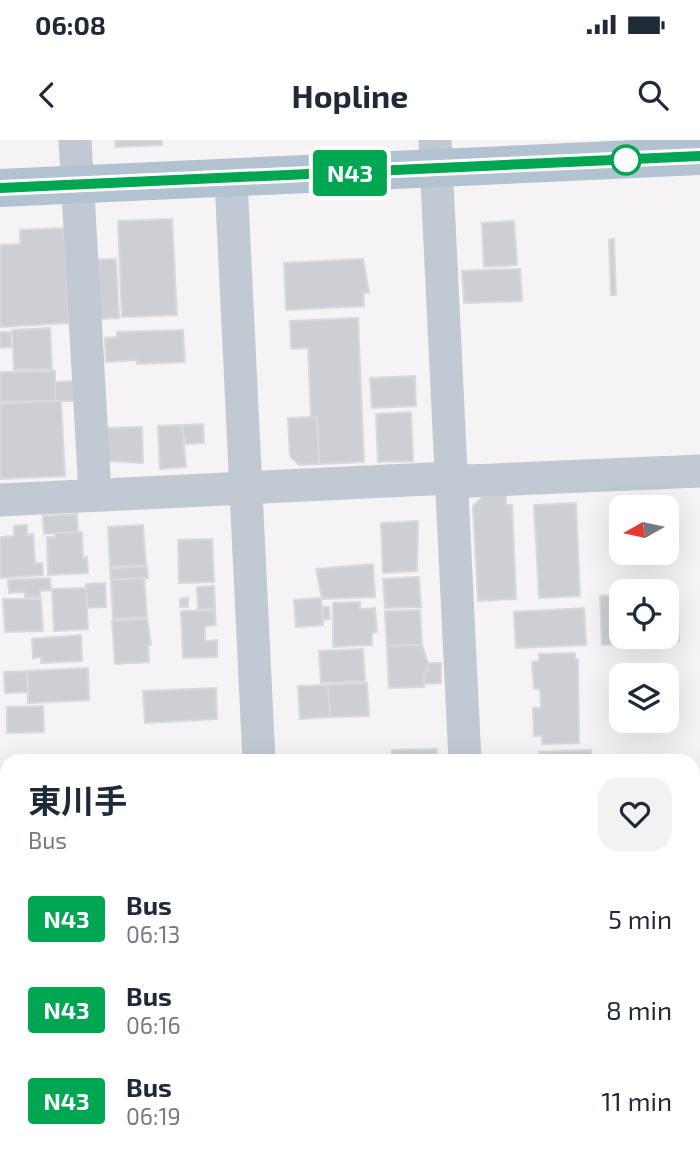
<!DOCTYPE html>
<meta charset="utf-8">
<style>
:root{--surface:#fff;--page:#f2f2f3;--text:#1f2937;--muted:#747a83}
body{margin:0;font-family:"Exo 2","Noto Sans JP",sans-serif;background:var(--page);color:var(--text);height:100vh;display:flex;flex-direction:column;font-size:26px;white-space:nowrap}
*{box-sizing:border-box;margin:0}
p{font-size:23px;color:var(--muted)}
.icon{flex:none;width:38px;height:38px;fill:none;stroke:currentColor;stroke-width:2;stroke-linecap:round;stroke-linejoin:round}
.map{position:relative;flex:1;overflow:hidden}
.details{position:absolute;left:0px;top:614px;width:700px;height:408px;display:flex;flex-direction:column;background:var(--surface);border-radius:21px 21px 0 0;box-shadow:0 7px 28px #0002}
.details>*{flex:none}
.badge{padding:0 14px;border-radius:5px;font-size:24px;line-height:46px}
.needle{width:46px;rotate:261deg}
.buttons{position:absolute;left:609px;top:355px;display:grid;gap:14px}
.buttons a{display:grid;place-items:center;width:70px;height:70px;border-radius:14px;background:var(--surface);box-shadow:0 7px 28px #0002;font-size:35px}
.map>.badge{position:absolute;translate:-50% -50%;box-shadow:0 0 0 4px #fff}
.round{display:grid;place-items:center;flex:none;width:74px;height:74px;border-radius:21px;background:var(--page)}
.summary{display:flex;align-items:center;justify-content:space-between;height:119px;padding:0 28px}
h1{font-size:33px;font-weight:700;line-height:52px}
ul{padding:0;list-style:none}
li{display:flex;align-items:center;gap:21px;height:91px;padding:0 28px}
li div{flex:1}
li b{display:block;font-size:26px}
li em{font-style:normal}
li .badge{min-width:77px;font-weight:700;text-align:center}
.status{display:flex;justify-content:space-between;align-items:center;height:49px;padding:0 35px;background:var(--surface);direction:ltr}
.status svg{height:19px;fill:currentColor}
header{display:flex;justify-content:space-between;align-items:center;height:91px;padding:0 28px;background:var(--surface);font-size:32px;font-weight:700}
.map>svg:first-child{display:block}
</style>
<div class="status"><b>06:08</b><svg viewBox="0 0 49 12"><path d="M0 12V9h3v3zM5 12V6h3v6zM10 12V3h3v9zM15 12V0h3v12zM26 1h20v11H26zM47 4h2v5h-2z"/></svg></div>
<header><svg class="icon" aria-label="back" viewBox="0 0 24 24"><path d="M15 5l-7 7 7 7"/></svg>Hopline<svg class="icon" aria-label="search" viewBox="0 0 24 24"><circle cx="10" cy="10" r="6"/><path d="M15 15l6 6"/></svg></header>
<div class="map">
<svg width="700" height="1021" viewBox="0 0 700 1021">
<rect width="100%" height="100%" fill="#f5f3f3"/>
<g fill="#cdcfd5" stroke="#d7d9de" stroke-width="2">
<polygon points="115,0 162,0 162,5 116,7"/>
<polygon points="172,79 177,175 122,177 118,81"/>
<polygon points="514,81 517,125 484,127 482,83"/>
<polygon points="64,88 69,183 0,187 0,105 20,104 20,90"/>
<polygon points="614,99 616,155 611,155 609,100"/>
<polygon points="116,119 119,178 96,179 93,120"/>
<polygon points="363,119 369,153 363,153 364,166 286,170 284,123"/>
<polygon points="520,129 522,161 464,163 462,131"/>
<polygon points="358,178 364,322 319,324 317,277 311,277 308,208 291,209 290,181"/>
<polygon points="50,188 52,229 14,230 12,190"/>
<polygon points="183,190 185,222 137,224 137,220 106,222 105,198 117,197 117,192"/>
<polygon points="0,192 10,192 11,207 0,208"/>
<polygon points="55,231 55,261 0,262 0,232"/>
<polygon points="415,236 416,266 372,268 370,238"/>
<polygon points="74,241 75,261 55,261 55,242"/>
<polygon points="61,261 65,336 0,339 0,264"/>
<polygon points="411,272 413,321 378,322 376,274"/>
<polygon points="317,277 319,324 299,325 290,316 288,278"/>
<polygon points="203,284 204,303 185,304 182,285"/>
<polygon points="182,285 186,327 160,329 158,286"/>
<polygon points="142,287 143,323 108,321 107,288"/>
<polygon points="506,355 506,365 512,365 516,459 478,461 473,366 483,356"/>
<polygon points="576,363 580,456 539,458 534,365"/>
<polygon points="77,374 78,392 44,394 43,376"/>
<polygon points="418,381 417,431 383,433 381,383"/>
<polygon points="27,385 27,395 33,394 35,423 42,423 43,435 0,438 0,397 14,396 14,386"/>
<polygon points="143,385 146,425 110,427 108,387"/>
<polygon points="82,392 83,418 87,417 88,433 48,435 47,397 55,397 55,393"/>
<polygon points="212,399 214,442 179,443 178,400"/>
<polygon points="373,424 375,457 322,459 316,429"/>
<polygon points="147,426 148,438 111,440 110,429"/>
<polygon points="419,437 421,467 385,468 383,439"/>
<polygon points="50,438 51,450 40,451 40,457 25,458 25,452 9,453 8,440"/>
<polygon points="144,438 147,477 113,479 111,440"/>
<polygon points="105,443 106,467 87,468 86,444"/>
<polygon points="214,446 215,469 198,470 197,447"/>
<polygon points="86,448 88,489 54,491 52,449"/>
<polygon points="677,452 679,501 666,502 667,453"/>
<polygon points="621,455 621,497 666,497 666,502 602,505 600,456"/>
<polygon points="188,458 188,467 180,467 180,459"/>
<polygon points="321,458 323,485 296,487 294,460"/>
<polygon points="3,459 41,459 43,491 5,492"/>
<polygon points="360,462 360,469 375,468 377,492 372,493 372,505 333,507 333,463"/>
<polygon points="322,467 329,467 330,479 323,480"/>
<polygon points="584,468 586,505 516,508 514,472"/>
<polygon points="215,470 216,485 205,486 205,501 217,500 217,517 183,518 181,471"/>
<polygon points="420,470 422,505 387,506 385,471"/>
<polygon points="147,479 151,505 148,505 149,522 115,524 112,481"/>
<polygon points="81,495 82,521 41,523 41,517 33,518 32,499"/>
<polygon points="422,505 428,523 428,532 424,532 424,547 389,548 387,506"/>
<polygon points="363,509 365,541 321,543 319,511"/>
<polygon points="575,513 575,519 578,519 579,603 542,604 542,596 534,596 533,568 541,568 540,549 534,549 532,522 539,521 539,514"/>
<polygon points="428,523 441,523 441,543 424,544 424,532 428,532"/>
<polygon points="88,528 89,560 28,563 27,531"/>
<polygon points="27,531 28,552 5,553 4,532"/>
<polygon points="367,543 369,576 330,577 328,545"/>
<polygon points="328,545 330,577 300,579 298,546"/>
<polygon points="216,548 217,579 145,583 143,551"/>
<polygon points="43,566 44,592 7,593 7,567"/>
<polygon points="437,609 437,621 392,621 392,610"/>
<polygon points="591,610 591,621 540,621 539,612"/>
<rect x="693" y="647" width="7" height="61"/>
<polygon points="700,934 700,1021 437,1021 436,1015 693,1015 693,935"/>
<polygon points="230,1015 234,1015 234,1021 140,1021"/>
</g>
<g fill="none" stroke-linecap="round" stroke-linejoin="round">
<g stroke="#c1cad2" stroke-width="33">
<polyline points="75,0 95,353"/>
<polyline points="435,0 465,621"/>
<polyline points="231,39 259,621"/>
<polyline points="0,360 450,338 469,341 700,331"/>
<polyline points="0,709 7,866"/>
<polyline points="693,738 700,737"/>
<polyline points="11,1015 11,1021"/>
<polyline points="279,1015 279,1021"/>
</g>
<polyline stroke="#b3c2d1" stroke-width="38" points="0,48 700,16"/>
</g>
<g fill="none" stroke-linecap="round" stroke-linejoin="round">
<g stroke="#fff" stroke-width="16">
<polyline id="line" points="0,48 700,16"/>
</g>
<use href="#line" stroke="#00a651" stroke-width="10"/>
</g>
<circle fill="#fff" stroke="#00a651" stroke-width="3.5" cx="626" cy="20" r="14"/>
</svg>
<div class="buttons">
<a><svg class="needle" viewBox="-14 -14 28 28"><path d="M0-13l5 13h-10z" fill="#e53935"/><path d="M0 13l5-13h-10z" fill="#747a83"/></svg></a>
<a><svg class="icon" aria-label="locate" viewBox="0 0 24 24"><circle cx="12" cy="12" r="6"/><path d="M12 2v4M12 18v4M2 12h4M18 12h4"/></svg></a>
<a><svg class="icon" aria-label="layers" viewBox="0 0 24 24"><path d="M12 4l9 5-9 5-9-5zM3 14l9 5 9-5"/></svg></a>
</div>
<b class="badge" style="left:350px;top:33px;background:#00a651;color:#fff">N43</b>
<section class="details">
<div class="summary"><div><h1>東川手</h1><p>Bus</p></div><a class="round"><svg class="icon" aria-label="heart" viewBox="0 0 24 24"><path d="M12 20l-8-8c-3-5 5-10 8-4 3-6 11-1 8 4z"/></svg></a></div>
<ul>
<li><span class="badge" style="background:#00a651;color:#fff">N43</span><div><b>Bus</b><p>06:13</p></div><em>5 min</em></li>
<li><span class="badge" style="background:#00a651;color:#fff">N43</span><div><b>Bus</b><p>06:16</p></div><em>8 min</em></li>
<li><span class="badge" style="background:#00a651;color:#fff">N43</span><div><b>Bus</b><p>06:19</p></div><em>11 min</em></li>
</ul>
</section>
</div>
